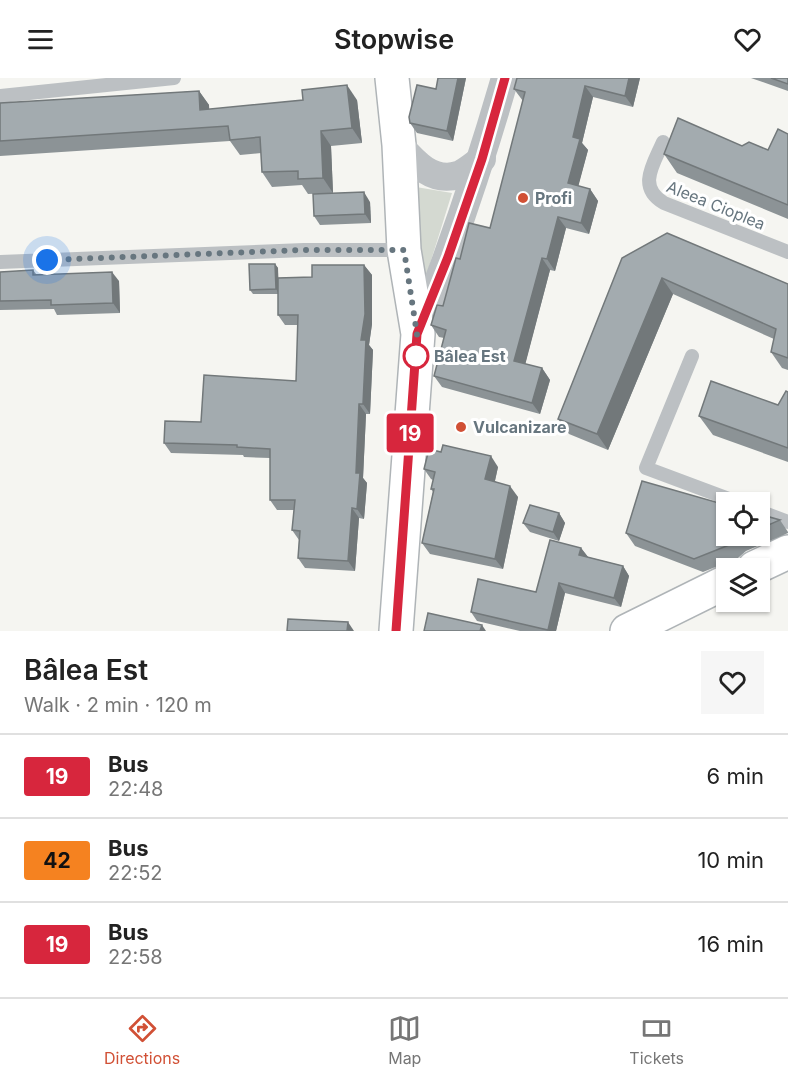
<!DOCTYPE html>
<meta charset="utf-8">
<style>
:root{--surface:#fff;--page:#f6f6f6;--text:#222;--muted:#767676;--line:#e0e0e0;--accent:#d15035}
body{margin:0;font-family:Inter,sans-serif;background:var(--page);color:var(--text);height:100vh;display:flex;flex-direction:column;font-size:22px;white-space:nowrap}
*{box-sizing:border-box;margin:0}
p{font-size:20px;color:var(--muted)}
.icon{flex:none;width:33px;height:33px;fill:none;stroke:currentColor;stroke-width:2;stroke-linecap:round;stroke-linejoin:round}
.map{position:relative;height:553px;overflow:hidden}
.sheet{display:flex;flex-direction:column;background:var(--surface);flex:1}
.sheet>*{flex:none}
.badge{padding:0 12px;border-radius:4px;font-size:21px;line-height:39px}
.fabs{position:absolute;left:716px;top:414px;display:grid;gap:12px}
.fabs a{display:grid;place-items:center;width:54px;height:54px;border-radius:0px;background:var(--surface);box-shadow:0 2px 4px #0004;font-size:30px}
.you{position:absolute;width:30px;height:30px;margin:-15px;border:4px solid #fff;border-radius:50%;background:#1a73e8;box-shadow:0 0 0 9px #1a73e833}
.map>.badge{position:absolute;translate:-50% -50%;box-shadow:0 0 0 3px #fff}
.round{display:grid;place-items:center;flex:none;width:63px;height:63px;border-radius:0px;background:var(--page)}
.overview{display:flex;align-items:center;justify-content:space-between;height:102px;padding:0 24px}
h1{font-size:28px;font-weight:600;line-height:45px}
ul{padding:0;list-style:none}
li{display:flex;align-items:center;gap:18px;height:84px;padding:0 24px;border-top:2px solid var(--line)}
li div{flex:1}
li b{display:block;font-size:22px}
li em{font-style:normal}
li .badge{min-width:66px;font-weight:700;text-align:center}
header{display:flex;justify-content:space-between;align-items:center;height:78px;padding:0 24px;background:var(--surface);font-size:27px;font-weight:600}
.tabs{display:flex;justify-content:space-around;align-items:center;height:84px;border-top:2px solid var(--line);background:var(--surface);font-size:16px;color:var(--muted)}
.tabs a{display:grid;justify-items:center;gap:3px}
.tabs .on{color:var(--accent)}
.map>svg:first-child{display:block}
</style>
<header><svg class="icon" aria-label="menu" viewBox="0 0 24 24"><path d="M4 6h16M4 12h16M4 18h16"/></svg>Stopwise<svg class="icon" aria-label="heart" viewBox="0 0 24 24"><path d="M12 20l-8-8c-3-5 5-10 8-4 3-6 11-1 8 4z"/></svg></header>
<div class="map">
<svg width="788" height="553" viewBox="0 0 788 553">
<rect width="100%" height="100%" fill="#f5f5f1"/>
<polygon fill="#d4d9d1" points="416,109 452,115 424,205"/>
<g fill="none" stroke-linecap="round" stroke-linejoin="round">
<g stroke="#afb4b7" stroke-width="36">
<g id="secondary">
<polyline points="392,0 399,67 404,172 418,256 396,553"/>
<polyline points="754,490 788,474"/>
<polyline points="627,553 726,504"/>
</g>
</g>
<g stroke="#bcc0c3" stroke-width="14">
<polyline points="0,18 174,0"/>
<path d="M 663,64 C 653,87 637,109 664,125 L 788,174"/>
<polyline points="0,184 304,172 404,172"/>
<polyline points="692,278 646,390 737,424"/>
<polyline points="759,433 788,444"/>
</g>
<g stroke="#bcc0c3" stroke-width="28">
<path d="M 399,67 C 414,84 432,105 458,97 C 466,94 475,86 482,81"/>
<path d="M 418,256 C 451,172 480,87 505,0"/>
</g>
<use href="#secondary" stroke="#fff" stroke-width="33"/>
</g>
<g fill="#8c9396">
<polygon points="438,0 466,0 453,63 417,55 410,45 436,11"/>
<polygon points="640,0 633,29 593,19 582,65 588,72 578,108 590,111 598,123 589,156 566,150 555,193 550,192 525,286 542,290 550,302 540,336 442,309 434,298 444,260 439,259 431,247 443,228 460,181 490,150 523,23 514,11"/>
<polygon points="751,0 788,0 788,13"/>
<polygon points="199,13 209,27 209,31 357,22 362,65 331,68 333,115 308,116 302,107 272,109 262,94 261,75 240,77 230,63 0,78 0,25"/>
<polygon points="788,56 788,141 677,95 664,76 742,68 768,72"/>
<polygon points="370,124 371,145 320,147 314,138"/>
<polygon points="622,180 788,206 788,292 782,290 771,274 774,261 673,216 608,372 569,356 558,341"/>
<polygon points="275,186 278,190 278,200 312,199 364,187 372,197 372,246 369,267 373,272 370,336 366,336 363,400 367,405 364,441 359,440 355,493 305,490 298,480 299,462 292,452 294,432 277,432 270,422 270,380 244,379 243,377 171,375 164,365 201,344 296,303 298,247 285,247 278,237 278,216 253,216 250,212"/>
<polygon points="33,192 36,196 119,203 120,235 57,237 54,231 0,232 0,194"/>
<polygon points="788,314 788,384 713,357 699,338 778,327"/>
<polygon points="498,389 495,403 518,419 503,491 430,476 422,465 433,414 431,411 433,402 431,401 424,391"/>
<polygon points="559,435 565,445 559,463 530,454 523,445"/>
<polygon points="759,436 780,442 788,454 788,455 746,473 738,480 703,494 635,468 626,455 759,458"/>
<polygon points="581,470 588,479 623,488 629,498 621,529 565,515 556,553 520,553 477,543 471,534 536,514"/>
</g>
<g fill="#72787a">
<polygon points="458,0 466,0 453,63 447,53"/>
<polygon points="629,0 640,0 633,29 625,18"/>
<polygon points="347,7 357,22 362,65 352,50"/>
<polygon points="585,8 593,19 582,65 588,72 576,117 568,105 573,59"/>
<polygon points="199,13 209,27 210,46 200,32"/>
<polygon points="321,53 331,68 333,115 323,100"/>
<polygon points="590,111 598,123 589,156 581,145"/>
<polygon points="364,114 370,124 371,145 365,136"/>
<polygon points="558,139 566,150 555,193 547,181"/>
<polygon points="542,180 550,192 523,295 514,283"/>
<polygon points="275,186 278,190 279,216 276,211"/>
<polygon points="364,187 372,197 372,246 369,267 373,272 370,336 363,326 361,262"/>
<polygon points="112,194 119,203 120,235 113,225"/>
<polygon points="662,200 673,216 608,372 597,356"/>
<polygon points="542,290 550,302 540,336 532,325"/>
<polygon points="359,326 366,336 363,400 367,405 364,441 357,431 356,395"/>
<polygon points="491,378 498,389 493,411 485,401"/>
<polygon points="510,408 518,419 503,491 495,481"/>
<polygon points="352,430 359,440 355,493 348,483"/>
<polygon points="559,435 565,445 559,463 553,454"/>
<polygon points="581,470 588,479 579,477"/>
<polygon points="623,488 629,498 621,529 614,520"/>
<polygon points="559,505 565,515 556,553 549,553 548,552"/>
<polygon points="348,544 354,553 347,553"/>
<polygon points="482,547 486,553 480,553"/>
</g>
<g fill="#a3abaf" stroke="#72787a" stroke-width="1.5">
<polygon points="438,0 458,0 447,53 410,45 409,39 417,7 436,11"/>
<polygon points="517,0 629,0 625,18 585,8 573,59 580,61 568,105 590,111 581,145 558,139 547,181 542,180 514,283 542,290 532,325 434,298 446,252 431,247 437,227 443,228 456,180 460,181 469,145 490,150 525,14 514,11"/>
<polygon points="771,0 788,0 788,6"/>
<polygon points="347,7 352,50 321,53 323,100 298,101 298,93 262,94 260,59 230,62 228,48 0,63 0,25 199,13 200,32 303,22 302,12"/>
<polygon points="678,40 742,68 749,64 768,72 778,51 788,56 788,127 664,76"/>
<polygon points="364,114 365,136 314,138 313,116"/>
<polygon points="667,155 788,206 788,280 771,274 776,251 662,200 597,356 558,341 622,180"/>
<polygon points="249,186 275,186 276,211 250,212"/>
<polygon points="312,187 364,187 365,236 361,262 366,262 363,326 359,326 356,395 360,395 357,431 352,430 348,483 298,480 300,453 292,452 295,422 270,422 270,371 237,369 237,367 164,365 165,343 201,344 204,297 296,303 298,237 278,237 278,200 312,199"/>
<polygon points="33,192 33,197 112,194 113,225 51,227 51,222 0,223 0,194"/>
<polygon points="711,303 778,327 786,313 788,314 788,370 699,338"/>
<polygon points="443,367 491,378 485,401 510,408 495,481 422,465 434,411 431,411 435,394 424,391 429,371 441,374"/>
<polygon points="642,403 726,427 726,458 743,458 737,460 729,467 694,481 626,455"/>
<polygon points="530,427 559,435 553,454 523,445"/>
<polygon points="759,436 780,442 759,451"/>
<polygon points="550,462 581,470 579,477 623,488 614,520 559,505 548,552 471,534 478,501 536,514"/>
<polygon points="428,535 482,547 480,553 424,553"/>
<polygon points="288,541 348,544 347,553 287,553"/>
</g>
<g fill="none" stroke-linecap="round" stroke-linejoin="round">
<g stroke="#fff" stroke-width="14">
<polyline id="line" points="396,553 417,256 448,179 482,81 505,0"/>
</g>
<use href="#line" stroke="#d7263d" stroke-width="9"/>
<polyline stroke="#67767f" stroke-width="6" stroke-dasharray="0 10.8" points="47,182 304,172 404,172 417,256 416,278"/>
</g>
<g fill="#d15035" stroke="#fff" stroke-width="2">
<circle cx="523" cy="120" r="6"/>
<circle cx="461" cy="349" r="6"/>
</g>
<circle fill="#fff" stroke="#d7263d" stroke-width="3" cx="416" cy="278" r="12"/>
<g text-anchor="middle" stroke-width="6" stroke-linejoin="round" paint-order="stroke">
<g font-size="16" font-weight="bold" fill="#67767f" stroke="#fff" text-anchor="start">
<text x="535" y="126">Profi</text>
<text x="473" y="355">Vulcanizare</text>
</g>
<g font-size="16" fill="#67767f" stroke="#fff">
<text transform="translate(716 127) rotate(22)" y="6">Aleea Cioplea</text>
</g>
<g font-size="16" font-weight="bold" fill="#67767f" stroke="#fff" text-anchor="start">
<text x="434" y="284">Bâlea Est</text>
</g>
</g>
</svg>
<div class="fabs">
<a><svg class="icon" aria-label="locate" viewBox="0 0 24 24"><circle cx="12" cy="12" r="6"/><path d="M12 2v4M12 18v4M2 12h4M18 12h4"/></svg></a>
<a><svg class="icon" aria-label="layers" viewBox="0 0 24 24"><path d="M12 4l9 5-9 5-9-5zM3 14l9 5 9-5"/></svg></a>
</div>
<div class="you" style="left:47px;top:182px"></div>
<b class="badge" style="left:410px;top:355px;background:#d7263d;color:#fff">19</b>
</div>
<section class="sheet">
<div class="overview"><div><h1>Bâlea Est</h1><p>Walk · 2 min · 120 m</p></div><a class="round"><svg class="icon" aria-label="heart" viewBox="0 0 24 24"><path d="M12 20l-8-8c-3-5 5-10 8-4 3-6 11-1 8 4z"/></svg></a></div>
<ul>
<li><span class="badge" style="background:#d7263d;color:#fff">19</span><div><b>Bus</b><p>22:48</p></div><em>6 min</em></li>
<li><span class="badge" style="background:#f58220;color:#111">42</span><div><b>Bus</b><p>22:52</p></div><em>10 min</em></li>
<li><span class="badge" style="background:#d7263d;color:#fff">19</span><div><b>Bus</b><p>22:58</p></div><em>16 min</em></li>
</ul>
</section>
<nav class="tabs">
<a class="on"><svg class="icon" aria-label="directions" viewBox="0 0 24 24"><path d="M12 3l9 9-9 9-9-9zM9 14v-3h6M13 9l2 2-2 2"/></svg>Directions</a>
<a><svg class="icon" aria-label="map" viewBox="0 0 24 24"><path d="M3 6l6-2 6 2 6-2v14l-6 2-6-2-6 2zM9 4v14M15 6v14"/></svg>Map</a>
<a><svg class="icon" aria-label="tickets" viewBox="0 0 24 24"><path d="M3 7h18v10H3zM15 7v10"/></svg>Tickets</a>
</nav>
